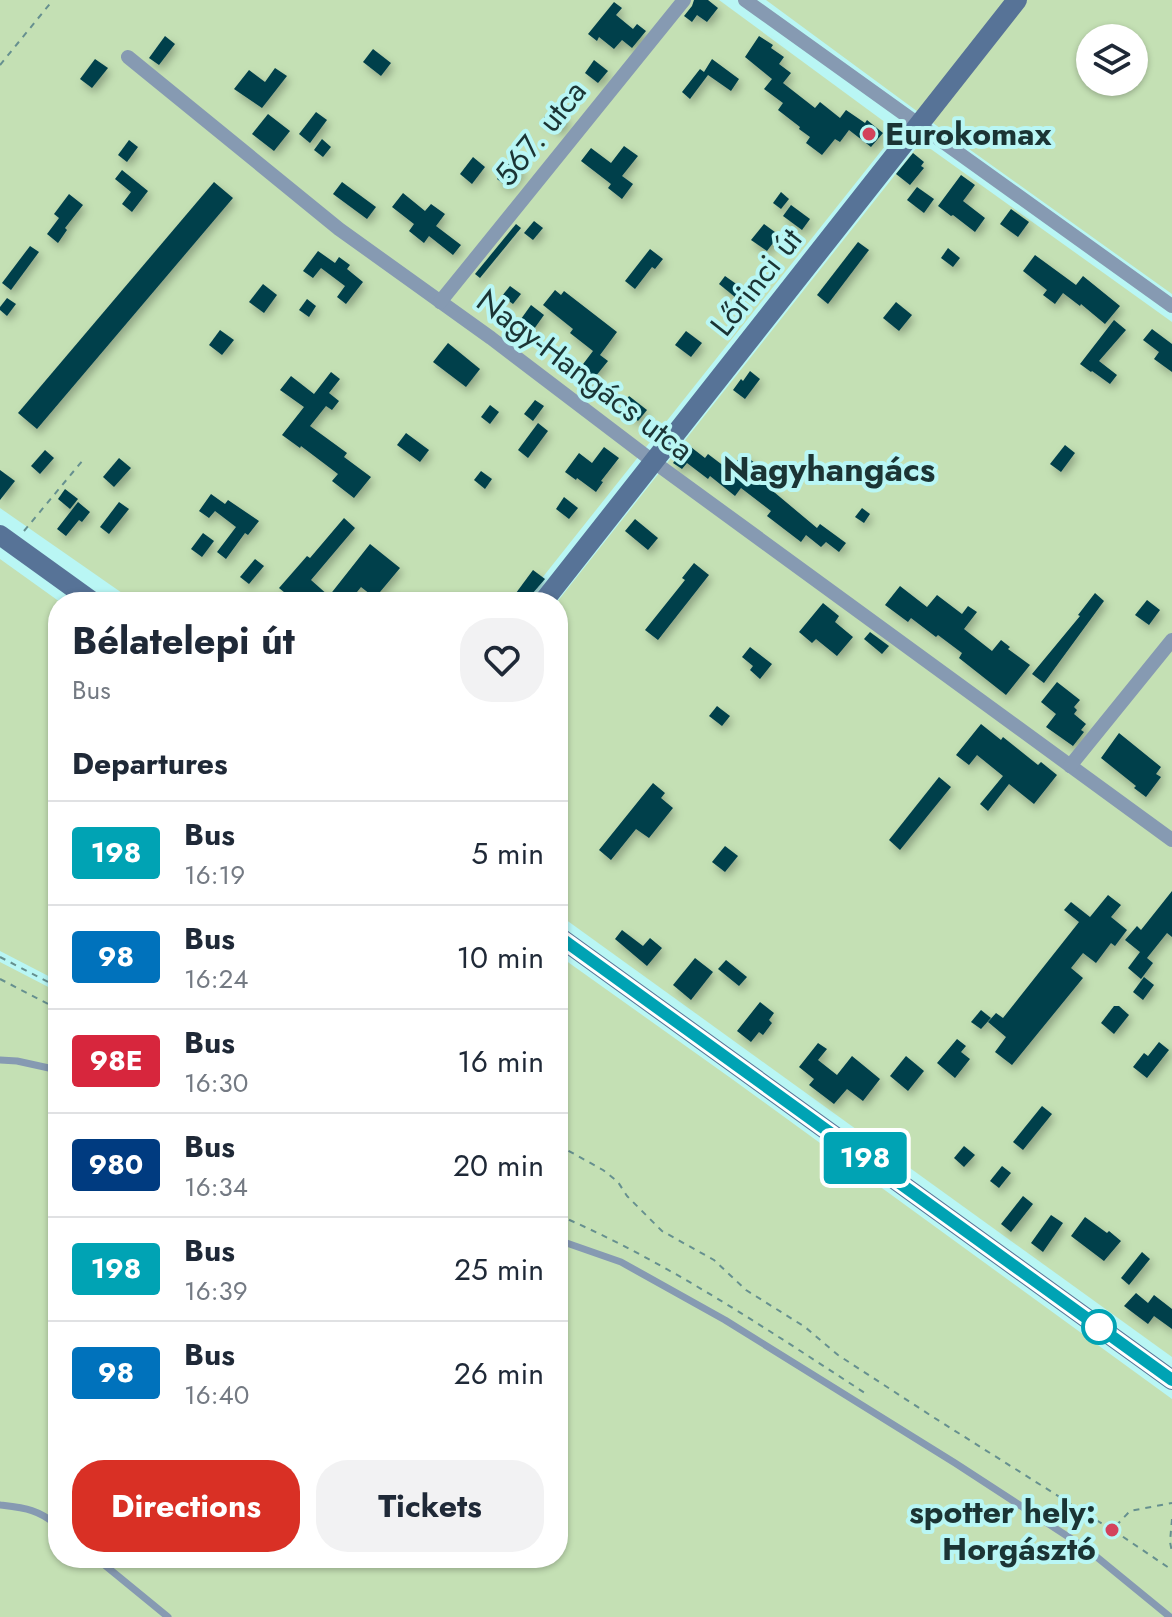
<!DOCTYPE html>
<meta charset="utf-8">
<style>
:root{--surface:#fff;--page:#f2f2f3;--text:#1f2937;--muted:#747a83;--line:#e0e1e3;--accent:#d93025}
body{margin:0;font-family:Jost,sans-serif;background:var(--page);color:var(--text);height:100vh;display:flex;flex-direction:column;font-size:30px;white-space:nowrap}
*{box-sizing:border-box;margin:0}
p{font-size:26px;color:var(--muted)}
.icon{flex:none;width:44px;height:44px;fill:none;stroke:currentColor;stroke-width:2;stroke-linecap:round;stroke-linejoin:round}
.map{position:relative;flex:1;overflow:hidden}
.drawer{position:absolute;left:48px;top:592px;width:520px;height:976px;display:flex;flex-direction:column;background:var(--surface);border-radius:32px;box-shadow:0 2px 6px #0004}
.drawer>*{flex:none}
.badge{padding:0 16px;border-radius:6px;font-size:28px;line-height:52px}
.tools{position:absolute;left:1076px;top:24px;display:grid;gap:16px}
.tools a{display:grid;place-items:center;width:72px;height:72px;border-radius:50%;background:var(--surface);box-shadow:0 2px 6px #0004;font-size:40px}
.map>.badge{position:absolute;translate:-50% -50%;box-shadow:0 0 0 4px #fff}
h2{padding:0 24px;font-size:30px;line-height:72px}
.round{display:grid;place-items:center;flex:none;width:84px;height:84px;border-radius:32px;background:var(--page)}
.headline{display:flex;align-items:center;justify-content:space-between;height:136px;padding:0 24px}
h1{font-size:38px;font-weight:700;line-height:60px}
.cta{display:flex;gap:16px;margin-top:auto;padding:16px 24px}
.cta a{flex:1;height:92px;border-radius:32px;background:var(--accent);color:#fff;font-size:32px;font-weight:700;line-height:92px;text-align:center}
.cta a+a{background:var(--page);color:var(--text)}
ul{padding:0;list-style:none}
li{display:flex;align-items:center;gap:24px;height:104px;padding:0 24px;border-top:2px solid var(--line)}
li div{flex:1}
li b{display:block;font-size:30px}
li em{font-style:normal}
li .badge{min-width:88px;font-weight:700;text-align:center}
.map>svg:first-child{display:block}
</style>
<div class="map">
<svg width="1172" height="1617" viewBox="0 0 1172 1617">
<defs>
<filter id="shadow"><feDropShadow dx="3" dy="5" stdDeviation="4" flood-color="#0004"/></filter>
</defs>
<rect width="100%" height="100%" fill="#b9f6f4"/>
<g fill="#c4e0b4" fill-rule="evenodd">
<polygon points="0,0 719,0 897,131 523,602 135,602 0,508"/>
<path d="M 766,0 L 1172,0 L 1172,294 L 948,134 ZM 1090,38 L 1134,38 L 1134,82 L 1090,82 Z"/>
<polygon points="921,142 1172,322 1172,1357 558,914 557,602"/>
<polygon points="0,559 60,602 58,602 58,981 0,951"/>
<polygon points="558,955 732,1079 1172,1399 1172,1617 0,1617 0,962 58,992 58,1558 558,1558"/>
</g>
<g fill="#003f4b" filter="url(#shadow)">
<polygon points="694,0 708,0 718,8 707,22 697,15 692,22 684,16 692,6"/>
<polygon points="614,2 622,8 616,15 633,29 637,24 646,31 632,48 622,40 614,49 599,37 597,41 588,34"/>
<polygon points="165,36 175,44 159,65 149,58"/>
<polygon points="759,36 773,45 771,48 784,57 779,64 791,73 783,83 815,108 820,102 840,118 846,110 865,123 867,120 883,133 871,147 849,130 840,142 835,139 822,155 806,143 810,137 799,129 800,127 778,110 783,103 764,89 772,79 745,57"/>
<polygon points="373,49 391,63 381,76 363,62"/>
<polygon points="95,59 108,68 92,88 80,79"/>
<polygon points="712,59 739,79 731,91 708,75 690,99 682,92 700,69 704,72"/>
<polygon points="594,60 608,71 598,83 585,73"/>
<polygon points="275,68 287,76 262,108 234,89 249,70 265,82"/>
<polygon points="553,107 568,119 559,131 543,119"/>
<polygon points="316,112 327,120 310,143 299,134"/>
<polygon points="268,114 290,131 274,151 252,134"/>
<polygon points="322,139 331,147 323,157 314,150"/>
<polygon points="129,140 138,147 127,162 118,155"/>
<polygon points="624,146 638,156 622,176 633,184 622,199 608,188 611,184 581,161 591,148 611,163"/>
<polygon points="913,153 924,162 921,166 924,168 910,185 896,174"/>
<polygon points="473,157 485,167 472,184 460,174"/>
<polygon points="511,161 523,170 509,188 497,179"/>
<polygon points="122,170 148,191 132,212 122,204 131,192 115,179"/>
<polygon points="961,175 975,185 963,201 985,218 975,232 953,215 951,216 938,206"/>
<polygon points="214,182 233,198 37,429 18,413"/>
<polygon points="342,182 376,207 367,219 333,194"/>
<polygon points="917,187 934,199 924,213 907,200"/>
<polygon points="781,192 789,199 781,209 773,203"/>
<polygon points="403,193 425,211 431,204 445,214 436,226 461,245 453,255 429,236 424,243 409,231 414,224 392,207"/>
<polygon points="69,194 83,205 65,228 67,230 58,243 47,234 59,218 54,214"/>
<polygon points="791,205 810,219 802,230 783,216"/>
<polygon points="1011,209 1029,222 1018,237 1000,224"/>
<polygon points="534,221 543,228 533,240 524,233"/>
<polygon points="516,224 521,228 480,278 475,274"/>
<polygon points="764,224 779,235 767,251 751,240"/>
<polygon points="858,242 869,250 828,304 817,295"/>
<polygon points="30,246 39,252 11,290 2,283"/>
<polygon points="948,248 960,258 953,267 941,258"/>
<polygon points="650,249 663,259 655,269 652,267 635,289 625,281"/>
<polygon points="318,251 335,263 339,257 350,265 347,269 363,282 346,304 337,297 345,286 321,268 313,278 303,271"/>
<polygon points="1035,255 1076,285 1083,276 1120,306 1105,324 1081,304 1080,306 1063,293 1055,304 1043,295 1047,290 1023,271"/>
<polygon points="725,276 742,288 735,297 719,284"/>
<polygon points="263,284 277,295 264,313 249,302"/>
<polygon points="510,286 521,294 513,304 502,296"/>
<polygon points="555,290 561,295 564,291 617,332 600,355 608,361 591,382 577,372 593,351 570,333 573,329 543,305"/>
<polygon points="7,298 16,304 7,316 0,310 0,307"/>
<polygon points="307,299 316,306 309,317 299,310"/>
<polygon points="896,302 912,315 899,331 883,318"/>
<polygon points="531,305 544,315 534,329 521,319"/>
<polygon points="1114,320 1126,330 1099,361 1117,375 1110,384 1092,371 1091,372 1080,364"/>
<polygon points="1152,329 1172,344 1172,372 1154,359 1159,352 1143,340"/>
<polygon points="220,330 234,340 222,355 209,345"/>
<polygon points="686,331 702,343 691,357 675,345"/>
<polygon points="448,343 480,369 466,387 433,362"/>
<polygon points="750,371 760,379 745,399 733,390 741,379 743,381"/>
<polygon points="331,372 340,379 329,393 339,401 332,410 326,406 310,426 347,453 344,457 371,477 354,498 332,481 338,474 301,446 300,448 282,435 304,407 280,390 291,376 314,394"/>
<polygon points="629,396 647,410 638,421 620,408"/>
<polygon points="535,400 544,406 533,421 524,414"/>
<polygon points="490,405 499,412 490,424 481,417"/>
<polygon points="538,423 548,431 528,458 518,450"/>
<polygon points="406,433 429,450 420,462 397,445"/>
<polygon points="687,444 705,458 708,454 729,470 743,454 772,476 771,478 773,480 768,487 817,528 820,524 846,543 839,552 826,542 821,547 806,535 801,542 767,516 771,511 741,488 735,496 710,476 708,479 687,463 682,469 673,463"/>
<polygon points="1065,445 1075,453 1061,472 1050,464"/>
<polygon points="604,447 619,458 601,481 603,482 596,492 577,478 576,480 565,472 579,453 592,463"/>
<polygon points="45,450 54,458 40,474 31,466"/>
<polygon points="119,458 131,468 114,487 103,477"/>
<polygon points="0,470 15,481 0,500"/>
<polygon points="481,471 492,479 485,489 474,480"/>
<polygon points="65,489 78,499 70,509 58,499"/>
<polygon points="211,494 225,504 228,500 259,521 248,535 245,533 226,559 217,552 236,527 215,511 209,518 199,511"/>
<polygon points="564,497 578,508 569,519 556,509"/>
<polygon points="78,502 90,512 82,522 79,520 66,536 57,529"/>
<polygon points="119,502 129,509 109,534 100,527"/>
<polygon points="862,508 870,514 864,523 855,517"/>
<polygon points="344,518 355,528 311,580 329,596 370,544 400,568 375,598 361,587 349,602 296,602 279,588 307,556 310,558"/>
<polygon points="635,519 658,538 648,550 625,531"/>
<polygon points="203,533 214,541 202,557 191,549"/>
<polygon points="255,559 264,566 249,584 240,577"/>
<polygon points="694,563 709,575 658,640 645,630 685,580 682,578"/>
<polygon points="533,570 545,579 526,601 516,593"/>
<polygon points="900,586 927,607 937,595 962,614 968,606 977,612 964,629 992,651 1001,640 1010,647 1008,649 1030,665 1006,695 959,658 962,653 938,635 936,637 911,618 908,622 885,605"/>
<polygon points="1095,593 1104,601 1044,683 1032,674 1080,616 1078,615"/>
<polygon points="1147,600 1160,610 1149,625 1135,615"/>
<polygon points="823,603 839,616 835,622 853,637 837,656 816,639 812,643 799,632"/>
<polygon points="870,632 889,646 882,654 864,639"/>
<polygon points="750,647 772,664 760,679 750,670 753,666 742,657"/>
<polygon points="1057,682 1080,700 1074,707 1077,710 1074,714 1086,724 1081,730 1084,732 1073,746 1046,727 1056,714 1041,702"/>
<polygon points="717,706 730,716 722,726 709,716"/>
<polygon points="981,724 1001,740 1003,737 1038,765 1041,762 1057,775 1034,804 1009,784 988,811 980,804 1003,776 977,755 969,765 956,755"/>
<polygon points="1119,733 1161,767 1156,774 1161,777 1146,797 1134,788 1136,786 1101,758"/>
<polygon points="939,777 951,787 900,850 889,840"/>
<polygon points="653,783 665,793 661,798 673,808 649,838 636,829 611,860 599,850"/>
<polygon points="725,846 738,856 725,872 712,862"/>
<polygon points="1172,891 1172,937 1167,933 1147,958 1153,963 1141,979 1128,968 1140,952 1125,940 1137,926 1141,930"/>
<polygon points="1108,895 1121,905 1111,917 1127,930 1115,946 1111,943 1096,963 1083,953 1071,968 1083,978 1012,1065 995,1052 1006,1037 988,1022 996,1013 1003,1018 1079,922 1064,910 1071,902 1090,917"/>
<polygon points="622,930 643,946 650,938 662,948 647,966 615,939"/>
<polygon points="695,958 713,972 691,1000 673,985"/>
<polygon points="726,960 747,977 739,986 718,969"/>
<polygon points="1144,977 1154,985 1143,1000 1133,992"/>
<polygon points="760,1002 774,1013 769,1020 772,1023 763,1035 759,1032 751,1042 737,1031"/>
<polygon points="1114,1006 1119,1006 1129,1015 1114,1034 1101,1023"/>
<polygon points="981,1010 991,1018 981,1029 971,1022"/>
<polygon points="957,1039 966,1046 961,1052 970,1059 955,1078 937,1063"/>
<polygon points="1159,1042 1169,1050 1147,1078 1133,1067 1144,1053 1148,1056"/>
<polygon points="818,1043 827,1049 818,1060 837,1075 852,1056 880,1079 863,1101 847,1089 834,1104 809,1085 814,1079 799,1067"/>
<polygon points="906,1056 924,1071 908,1091 890,1076"/>
<polygon points="1042,1106 1052,1114 1023,1150 1013,1142"/>
<polygon points="964,1146 975,1155 964,1167 954,1158"/>
<polygon points="1002,1166 1011,1173 999,1188 990,1181"/>
<polygon points="1023,1196 1033,1204 1011,1232 1001,1224"/>
<polygon points="1051,1215 1063,1223 1043,1252 1031,1243"/>
<polygon points="1085,1217 1107,1233 1109,1231 1121,1241 1104,1261 1071,1236"/>
<polygon points="1142,1252 1150,1259 1129,1285 1121,1278"/>
<polygon points="1136,1293 1148,1303 1154,1295 1172,1309 1172,1329 1154,1316 1148,1324 1124,1306"/>
</g>
<g fill="none" stroke-linecap="round" stroke-linejoin="round">
<g stroke="#66908f" stroke-width="2" stroke-dasharray="6 6" stroke-linecap="butt">
<polyline points="0,65 53,0"/>
<polyline points="24,531 83,460"/>
<polyline points="0,957 58,987"/>
<polyline points="0,979 58,1009"/>
<polyline points="558,1145 603,1170 618,1182 627,1196 662,1231 714,1260 746,1290 805,1327 838,1355 933,1417 1112,1530 1130,1511 1172,1503"/>
<path d="M 558,1215 C 668,1262 768,1330 868,1395"/>
<polyline points="1172,1519 1170,1542 1172,1552"/>
<polyline points="1113,1530 1172,1570"/>
</g>
<g stroke="#869ab2" stroke-width="7">
<polyline points="0,1060 17,1061 58,1070"/>
<polyline points="558,1240 621,1262 725,1320 955,1463 1087,1549 1170,1617"/>
<path d="M 0,1505 C 25,1508 38,1509 58,1526"/>
<polyline points="96,1558 168,1617"/>
</g>
<g stroke="#869ab2" stroke-width="14">
<polyline points="745,0 1172,306"/>
<polyline points="128,57 339,229 491,338 654,462 1172,840"/>
<polyline points="440,302 684,0"/>
<polyline points="1070,766 1172,640"/>
</g>
<g stroke="#577397" stroke-width="20">
<polyline points="0,535 93,602"/>
<polyline points="543,602 1017,0"/>
<polyline points="558,936 1172,1380"/>
</g>
</g>
<g fill="none" stroke-linecap="round" stroke-linejoin="round">
<g stroke="#fff" stroke-width="18">
<polyline id="line" points="558,936 1172,1380"/>
</g>
<use href="#line" stroke="#00a3b4" stroke-width="12"/>
</g>
<g fill="#d3425c" stroke="#b9f6f4" stroke-width="3">
<circle cx="869" cy="134" r="8"/>
<circle cx="1112" cy="1530" r="8"/>
</g>
<circle fill="#fff" stroke="#00a3b4" stroke-width="4" cx="1099" cy="1327" r="16"/>
<g text-anchor="middle" stroke-width="8" stroke-linejoin="round" paint-order="stroke">
<g font-size="32" fill="#1b3434" stroke="#b9f6f4">
<text transform="translate(540 133) rotate(-51)" y="11">567. utca</text>
<text transform="translate(756 282) rotate(-52)" y="11">Lőrinci út</text>
<text transform="translate(585 375) rotate(37)" y="11">Nagy-Hangács utca</text>
</g>
<g font-size="32" font-weight="bold" fill="#1b3434" stroke="#b9f6f4" text-anchor="start">
<text x="885" y="145">Eurokomax</text>
<text x="1096" y="1523" text-anchor="end">spotter hely:<tspan x="1096" dy="37">Horgásztó</tspan></text>
</g>
<g font-size="34" font-weight="bold" fill="#1b3434" stroke="#b9f6f4">
<text x="829" y="481">Nagyhangács</text>
</g>
</g>
</svg>
<div class="tools">
<a><svg class="icon" aria-label="layers" viewBox="0 0 24 24"><path d="M12 4l9 5-9 5-9-5zM3 14l9 5 9-5"/></svg></a>
</div>
<b class="badge" style="left:865px;top:1158px;background:#00a3b4;color:#fff">198</b>
<section class="drawer">
<div class="headline"><div><h1>Bélatelepi út</h1><p>Bus</p></div><a class="round"><svg class="icon" aria-label="heart" viewBox="0 0 24 24"><path d="M12 20l-8-8c-3-5 5-10 8-4 3-6 11-1 8 4z"/></svg></a></div>
<h2>Departures</h2>
<ul>
<li><span class="badge" style="background:#00a3b4;color:#fff">198</span><div><b>Bus</b><p>16:19</p></div><em>5 min</em></li>
<li><span class="badge" style="background:#0072bc;color:#fff">98</span><div><b>Bus</b><p>16:24</p></div><em>10 min</em></li>
<li><span class="badge" style="background:#d7263d;color:#fff">98E</span><div><b>Bus</b><p>16:30</p></div><em>16 min</em></li>
<li><span class="badge" style="background:#003b80;color:#fff">980</span><div><b>Bus</b><p>16:34</p></div><em>20 min</em></li>
<li><span class="badge" style="background:#00a3b4;color:#fff">198</span><div><b>Bus</b><p>16:39</p></div><em>25 min</em></li>
<li><span class="badge" style="background:#0072bc;color:#fff">98</span><div><b>Bus</b><p>16:40</p></div><em>26 min</em></li>
</ul>
<div class="cta"><a>Directions</a><a>Tickets</a></div>
</section>
</div>
